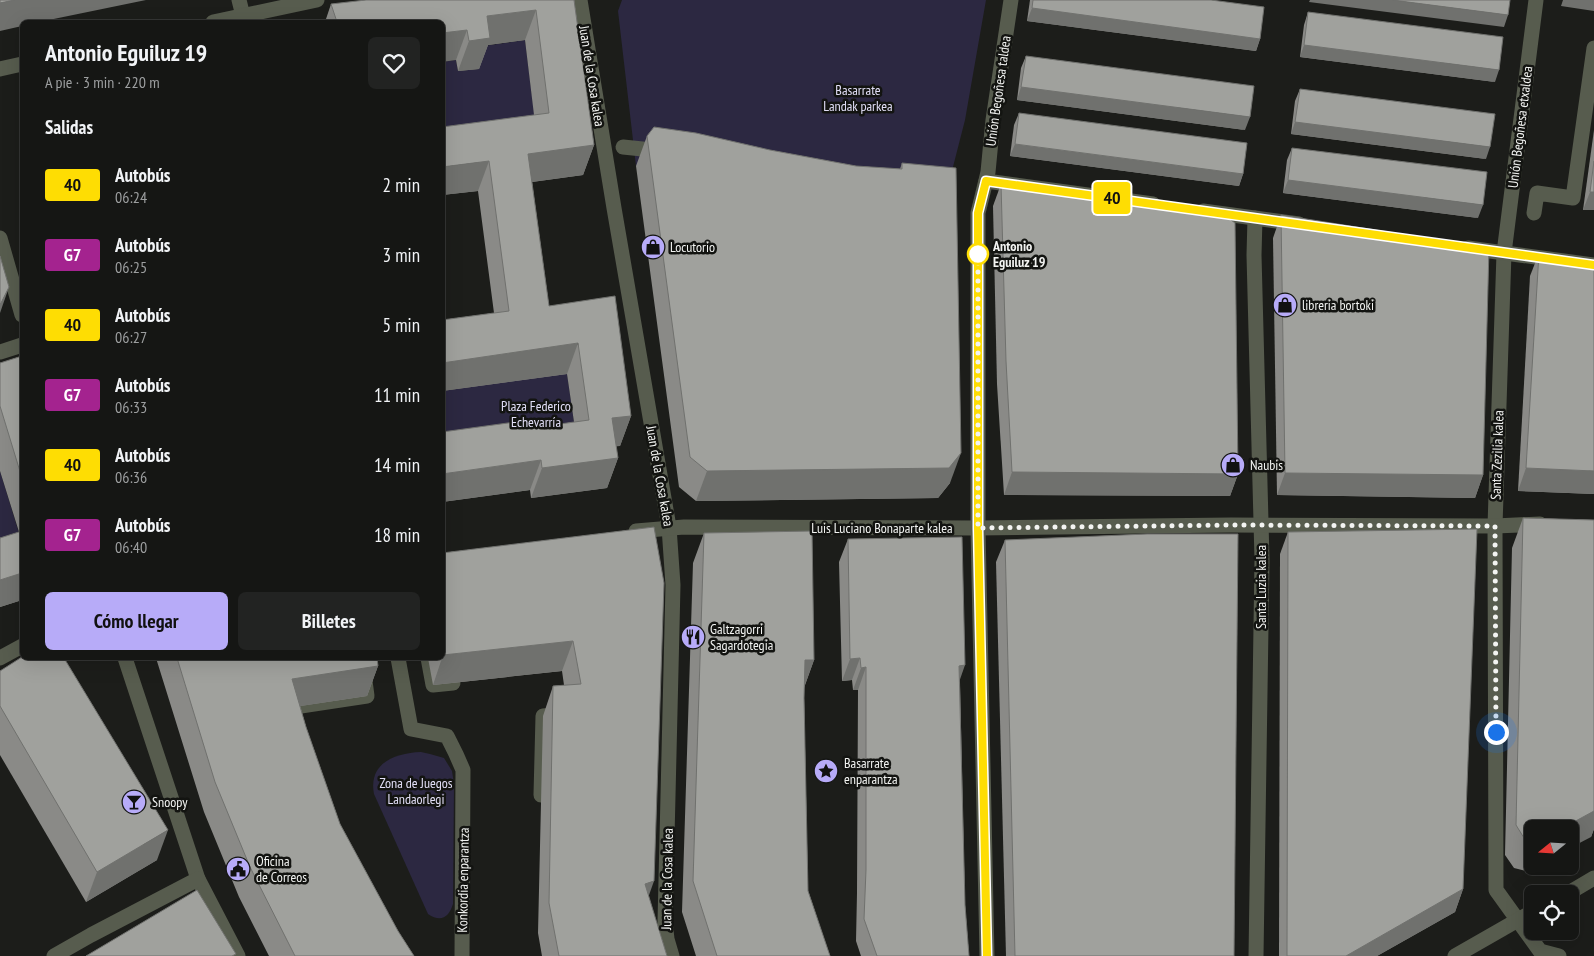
<!DOCTYPE html>
<html lang="es">
<meta charset="utf-8">
<style>
:root{--surface:#151614;--page:#222322;--text:#f1f3f6;--muted:#9d9fa0;--line:#343534;--accent:#b7abf8}
body{margin:0;font-family:"PT Sans Narrow",sans-serif;background:var(--page);color:var(--text);height:100vh;display:flex;flex-direction:column;font-size:19px;white-space:nowrap}
*{box-sizing:border-box;margin:0}
p{font-size:16px;color:var(--muted)}
.icon{flex:none;width:28px;height:28px;fill:none;stroke:currentColor;stroke-width:2;stroke-linecap:round;stroke-linejoin:round}
.map{position:relative;flex:1;overflow:hidden}
.side{position:absolute;left:20px;top:20px;width:425px;height:640px;display:flex;flex-direction:column;background:var(--surface);border-radius:8px;box-shadow:0 5px 20px #0002,0 0 0 1px var(--line)}
.side>*{flex:none}
.badge{padding:0 10px;border-radius:4px;font-size:18px;line-height:32px}
.needle{width:32px;rotate:252deg}
.fabs{position:absolute;left:1524px;top:820px;display:grid;gap:10px}
.fabs a{display:grid;place-items:center;width:55px;height:55px;border-radius:8px;background:var(--surface);box-shadow:0 5px 20px #0002,0 0 0 1px var(--line);font-size:25px}
.you{position:absolute;width:25px;height:25px;margin:-12px;border:4px solid #fff;border-radius:50%;background:#1a73e8;box-shadow:0 0 0 8px #1a73e833}
.map>.badge{position:absolute;translate:-50% -50%;box-shadow:0 0 0 2px #fff}
h2{padding:0 25px;font-size:19px;line-height:45px}
.round{display:grid;place-items:center;flex:none;width:52px;height:52px;border-radius:8px;background:var(--page)}
.headline{display:flex;align-items:center;justify-content:space-between;height:85px;padding:0 25px}
h1{font-size:24px;font-weight:700;line-height:38px}
.button{display:flex;gap:10px;margin-top:auto;padding:10px 25px}
.button a{flex:1;height:58px;border-radius:8px;background:var(--accent);color:#111;font-size:20px;font-weight:700;line-height:58px;text-align:center}
.button a+a{background:var(--page);color:var(--text)}
ul{padding:0;list-style:none}
li{display:flex;align-items:center;gap:15px;height:70px;padding:0 25px}
li div{flex:1}
li b{display:block;font-size:19px}
li em{font-style:normal}
li .badge{min-width:55px;font-weight:700;text-align:center}
.map>svg:first-child{display:block}
</style>
<div class="map">
<svg width="1594" height="956" viewBox="0 0 1594 956">
<rect width="100%" height="100%" fill="#1c1d1a"/>
<g fill="#2c2841">
<polygon points="622,0 986,0 965,120 945,198 643,157 636,166 618,11"/>
<polygon points="525,40 538,143 443,155 442,62 456,60 458,71 479,69 476,47"/>
<polygon points="567,373 578,450 443,461 442,391"/>
<polygon points="0,471 22,543 0,565"/>
<path d="M 421,752 L 430,754 L 444,758 L 452,771 L 454,784 L 453,904 C 449,917 441,923 428,914 L 374,794 C 368,763 395,753 421,752 Z"/>
</g>
<g fill="none" stroke-linecap="round" stroke-linejoin="round">
<g stroke="#575c4e" stroke-width="15">
<polyline points="239,0 243,16"/>
<polyline points="580,0 614,208 669,527 673,585 665,922 667,939 672,956"/>
<polyline points="1536,0 1504,253 1495,526 1496,890 1540,951 1559,956"/>
<polyline points="213,22 317,0"/>
<polyline points="0,69 22,64"/>
<polyline points="623,147 662,151"/>
<polyline points="986,181 1153,204"/>
<polyline points="1203,211 1299,224"/>
<polyline points="1534,213 1537,193 1573,198 1594,48"/>
<polyline points="1255,218 1254,255 1262,560 1256,956"/>
<polyline points="0,238 22,315"/>
<polyline points="1468,248 1594,265"/>
<polyline points="0,352 22,345"/>
<polyline points="636,531 684,527 978,528 1231,525 1495,526 1540,524"/>
<polyline points="0,658 22,646"/>
<polyline points="125,658 198,879 238,956"/>
<polyline points="398,658 411,729 447,736 456,754 463,770 462,956"/>
<polyline points="428,658 433,685 453,683"/>
<polyline points="281,709 367,696 362,658"/>
<polyline points="541,795 543,716 563,714"/>
<polyline points="1567,894 1594,878"/>
<polyline points="54,956 91,935 198,879"/>
<polyline points="987,956 978,528 978,213 988,172 993,120 1011,0"/>
<polyline points="1455,956 1532,912"/>
</g>
</g>
<g fill="#8a8a87">
<polygon points="574,0 594,145 583,175 532,182 549,306 631,416 620,446 616,446 618,458 607,488 531,498 530,490 442,502 442,432 538,427 574,422 567,374 442,391 442,320 494,313 478,191 442,195 534,115 525,40 488,45 479,69 458,71 456,60 442,22 325,22 331,4"/>
<polygon points="1030,0 1211,0 1260,39 1256,51 1027,21"/>
<polygon points="1308,12 1495,82 1300,57 1304,25"/>
<polygon points="1026,56 1245,130 1017,100 1021,68"/>
<polygon points="1300,89 1486,159 1291,134 1295,101"/>
<polygon points="1019,113 1243,174 1239,186 1010,156 1014,125"/>
<polygon points="1594,130 1594,210 1583,210"/>
<polygon points="647,136 770,150 856,166 900,169 902,163 950,483 938,498 696,501 679,487 636,166"/>
<polygon points="1292,148 1478,218 1283,193 1287,160"/>
<polygon points="1001,184 1238,474 1230,496 1004,495 997,384 993,206"/>
<polygon points="1281,215 1483,475 1475,498 1277,495 1273,238"/>
<polygon points="1539,253 1594,494 1518,491 1530,276"/>
<polygon points="22,356 22,600 0,607 0,538 19,532 0,471 0,363"/>
<polygon points="1523,518 1594,520 1594,829 1591,837 1532,829 1532,866 1536,866 1526,871 1514,868 1505,855 1512,548"/>
<polygon points="654,527 648,896 667,956 542,956 538,933 543,716 553,686 564,685 562,671 433,685 428,658 442,658 442,553"/>
<polygon points="1288,532 1463,889 1455,912 1377,956 1279,956 1280,554"/>
<polygon points="704,533 814,660 804,688 804,698 808,891 830,956 696,956 682,912 693,563"/>
<polygon points="848,539 960,682 965,905 969,956 861,956 856,941 857,893 858,690 853,690 852,680 842,681 839,562"/>
<polygon points="1005,540 1234,956 1006,956 996,562"/>
<polygon points="156,658 377,658 378,666 367,696 300,706 306,727 340,824 398,931 414,956 269,956 239,897 204,812"/>
<polygon points="0,671 157,860 86,902 0,755"/>
</g>
<g fill="#70716e">
<polygon points="15,0 146,0 39,22 22,22 22,26 0,31 0,3"/>
<polygon points="1310,0 1392,0 1508,15 1504,27 1309,2"/>
<polygon points="1563,0 1594,0 1594,11 1561,6"/>
<polygon points="1032,8 1260,39 1256,51 1027,21"/>
<polygon points="536,10 525,40 488,45 479,69 458,71 469,41 487,16"/>
<polygon points="467,30 456,60 442,62 442,33"/>
<polygon points="1304,45 1499,70 1495,82 1300,57"/>
<polygon points="1021,87 1250,117 1245,130 1017,100"/>
<polygon points="1295,122 1490,147 1486,159 1291,134"/>
<polygon points="1015,144 1243,174 1239,186 1010,156"/>
<polygon points="594,145 583,175 517,184 528,154"/>
<polygon points="489,161 478,191 442,195 442,167"/>
<polygon points="1288,180 1483,205 1478,218 1283,193"/>
<polygon points="1590,192 1594,192 1594,210 1583,210"/>
<polygon points="9,287 0,313 0,304"/>
<polygon points="578,343 567,374 442,391 442,363"/>
<polygon points="631,416 620,446 601,448 612,418"/>
<polygon points="961,453 950,483 938,498 696,501 707,471"/>
<polygon points="618,458 607,488 531,498 542,468"/>
<polygon points="541,460 530,490 442,502 442,474"/>
<polygon points="1526,468 1594,471 1594,494 1518,491"/>
<polygon points="1012,472 1238,474 1230,496 1004,495"/>
<polygon points="1285,473 1483,475 1475,498 1277,495"/>
<polygon points="22,573 22,600 0,607 0,580"/>
<polygon points="573,641 562,671 433,685 443,655"/>
<polygon points="860,658 852,680 842,681 850,659"/>
<polygon points="805,660 814,660 803,690"/>
<polygon points="965,665 957,688 959,666"/>
<polygon points="378,666 367,696 281,709 292,679"/>
<polygon points="866,667 858,690 853,690 861,668"/>
<polygon points="1594,811 1594,829 1591,837 1570,848 1570,829 1561,829"/>
<polygon points="168,830 157,860 86,902 97,872"/>
<polygon points="1532,854 1532,866 1536,866 1526,871"/>
<polygon points="654,881 643,912 645,884"/>
<polygon points="1463,889 1455,912 1377,956 1346,956"/>
</g>
<g fill="#a0a19d" stroke="#70716e">
<polygon points="0,0 15,0 0,3"/>
<polygon points="366,0 574,0 594,145 528,154 549,306 615,296 631,416 612,418 618,458 542,468 541,460 442,474 442,432 537,419 538,427 589,420 578,343 442,363 442,320 509,311 489,161 442,167 442,127 549,113 536,10 487,16 490,38 469,41 467,30 442,33 442,22 337,22 331,4"/>
<polygon points="1033,0 1211,0 1264,7 1260,39 1032,8"/>
<polygon points="1392,0 1510,0 1508,15"/>
<polygon points="1308,12 1503,37 1499,70 1304,45"/>
<polygon points="1026,56 1254,86 1250,117 1021,87"/>
<polygon points="1300,89 1495,114 1490,147 1295,122"/>
<polygon points="1019,113 1247,143 1243,174 1015,144"/>
<polygon points="654,127 696,133 770,150 856,166 902,169 902,163 956,168 961,453 949,468 707,471 690,457 647,136"/>
<polygon points="1292,148 1487,172 1483,205 1288,180"/>
<polygon points="1594,161 1594,192 1590,192"/>
<polygon points="1001,184 1222,213 1235,223 1238,474 1012,472 1006,361"/>
<polygon points="1281,215 1489,248 1483,475 1285,473"/>
<polygon points="1539,253 1594,260 1594,471 1526,468"/>
<polygon points="0,256 9,287 1,303 0,304"/>
<polygon points="22,356 22,478 0,406 0,363"/>
<polygon points="1523,518 1594,520 1594,811 1561,829 1532,829 1532,840 1524,838 1516,825"/>
<polygon points="654,527 664,583 654,881 645,884 667,956 559,956 549,903 553,686 581,684 573,641 443,655 442,649 442,553"/>
<polygon points="1477,529 1463,889 1346,956 1287,956 1288,532"/>
<polygon points="22,531 22,573 0,580 0,538"/>
<polygon points="812,531 814,660 805,660 804,698 808,891 830,956 717,956 693,881 704,533"/>
<polygon points="1147,534 1238,534 1234,956 1015,956 1005,540"/>
<polygon points="962,537 965,665 959,666 965,905 969,956 877,956 864,919 866,870 866,667 861,668 860,658 850,659 848,539"/>
<polygon points="22,657 22,658 64,658 168,830 97,872 0,706 0,671"/>
<polygon points="177,658 377,658 378,666 292,679 306,727 340,824 398,931 414,956 295,956 250,867 215,782"/>
<polygon points="197,890 236,954 232,956 86,956"/>
</g>
<g fill="none" stroke-linecap="round" stroke-linejoin="round">
<g stroke="#fff" stroke-width="11">
<polyline id="line" points="987,956 978,528 978,213 986,181 1594,265"/>
</g>
<use href="#line" stroke="#fedd03" stroke-width="8"/>
<polyline stroke="#f3f4f2" stroke-width="5" stroke-dasharray="0 9" points="978,254 978,528 1231,525 1495,526 1496,732"/>
</g>
<defs>
<g id="shop-disc" transform="scale(1.25)"><circle r="9.5" fill="#b7abf8" stroke="#131411"/><path d="M-5-2.5h2.3a2.7 3.5 0 0 1 5.4 0H5L5.5 6h-11ZM-1.5-2.5h3a1.5 2.3 0 0 0-3 0Z" fill="#111"/></g>
<g id="restaurant-disc" transform="scale(1.25)"><circle r="9.5" fill="#b7abf8" stroke="#131411"/><path d="M-5-6h1v4h1v-4h1v4h1v-4h1v5L-1.5 .5V6h-2V.5L-5-1ZM5-6V6H3V1.5H1.5Q1.5-4 5-6Z" fill="#111"/></g>
<g id="sight-disc" transform="scale(1.25)"><circle r="9.5" fill="#b7abf8" stroke="#131411"/><path d="M0-6L1.8-2.2L6-1.7L2.9 1.2L3.7 5.4L0 3.3L-3.7 5.4L-2.9 1.2L-6-1.7L-1.8-2.2Z" fill="#111"/></g>
<g id="bar-disc" transform="scale(1.25)"><circle r="9.5" fill="#b7abf8" stroke="#131411"/><path d="M-6-5H6L.8 .8V4.5H3.5V6h-7V4.5H-.8V.8Z" fill="#111"/></g>
<g id="civic-disc" transform="scale(1.25)"><circle r="9.5" fill="#b7abf8" stroke="#131411"/><path d="M-.6-6.5H3V-4.5H.6V-3L4-1V1h2V6H-6V1h2V-1L-.6-3ZM-1.2 2.5V6h2.4V2.5Z" fill="#111"/></g>
</defs>
<g fill-rule="evenodd">
<use href="#shop-disc" x="653" y="247"/>
<use href="#shop-disc" x="1285" y="305"/>
<use href="#shop-disc" x="1233" y="465"/>
<use href="#restaurant-disc" x="693" y="637"/>
<use href="#sight-disc" x="826" y="771"/>
<use href="#bar-disc" x="134" y="802"/>
<use href="#civic-disc" x="238" y="869"/>
</g>
<circle fill="#fff" stroke="#fedd03" stroke-width="2.5" cx="978" cy="254" r="10"/>
<g text-anchor="middle" stroke-width="5" stroke-linejoin="round" paint-order="stroke">
<g font-size="14" fill="#f3f4f2" stroke="#131411">
<text transform="translate(592 76) rotate(81)" y="5">Juan de la Cosa kalea</text>
<text transform="translate(998 91) rotate(-82)" y="5">Unión Begoñesa taldea</text>
<text transform="translate(1520 127) rotate(-83)" y="5">Unión Begoñesa etxaldea</text>
<text transform="translate(1497 455) rotate(-88)" y="5">Santa Zezilia kalea</text>
<text transform="translate(660 476) rotate(80)" y="5">Juan de la Cosa kalea</text>
<text x="882" y="533">Luis Luciano Bonaparte kalea</text>
<text transform="translate(1261 587) rotate(-90)" y="5">Santa Luzia kalea</text>
<text transform="translate(667 879) rotate(-89)" y="5">Juan de la Cosa kalea</text>
<text transform="translate(463 880) rotate(-89)" y="5">Konkordia enparantza</text>
</g>
<g font-size="14" fill="#e1def6" stroke="#131411">
<text x="858" y="95">Basarrate<tspan x="858" dy="16">Landak parkea</tspan></text>
<text x="536" y="411">Plaza Federico<tspan x="536" dy="16">Echevarría</tspan></text>
<text x="416" y="788">Zona de Juegos<tspan x="416" dy="16">Landaorlegi</tspan></text>
</g>
<g font-size="14" font-weight="bold" fill="#f3f4f2" stroke="#131411" text-anchor="start">
<text x="993" y="251">Antonio<tspan x="993" dy="16">Eguiluz 19</tspan></text>
</g>
<g font-size="14" fill="#f3f4f2" stroke="#131411" text-anchor="start">
<text x="670" y="252">Locutorio</text>
<text x="1302" y="310">libreria bortoki</text>
<text x="1250" y="470">Naubis</text>
<text x="710" y="634">Galtzagorri<tspan x="710" dy="16">Sagardotegia</tspan></text>
<text x="844" y="768">Basarrate<tspan x="844" dy="16">enparantza</tspan></text>
<text x="152" y="807">Snoopy</text>
<text x="256" y="866">Oficina<tspan x="256" dy="16">de Correos</tspan></text>
</g>
</g>
</svg>
<div class="fabs">
<a><svg class="needle" viewBox="-14 -14 28 28"><path d="M0-13l5 13h-10z" fill="#e53935"/><path d="M0 13l5-13h-10z" fill="#9d9fa0"/></svg></a>
<a><svg class="icon" aria-label="locate" viewBox="0 0 24 24"><circle cx="12" cy="12" r="6"/><path d="M12 2v4M12 18v4M2 12h4M18 12h4"/></svg></a>
</div>
<div class="you" style="left:1496px;top:732px"></div>
<b class="badge" style="left:1112px;top:198px;background:#fedd03;color:#111">40</b>
<section class="side">
<div class="headline"><div><h1>Antonio Eguiluz 19</h1><p>A pie · 3 min · 220 m</p></div><a class="round"><svg class="icon" aria-label="heart" viewBox="0 0 24 24"><path d="M12 20l-8-8c-3-5 5-10 8-4 3-6 11-1 8 4z"/></svg></a></div>
<h2>Salidas</h2>
<ul>
<li><span class="badge" style="background:#fedd03;color:#111">40</span><div><b>Autobús</b><p>06:24</p></div><em>2 min</em></li>
<li><span class="badge" style="background:#a4238f;color:#fff">G7</span><div><b>Autobús</b><p>06:25</p></div><em>3 min</em></li>
<li><span class="badge" style="background:#fedd03;color:#111">40</span><div><b>Autobús</b><p>06:27</p></div><em>5 min</em></li>
<li><span class="badge" style="background:#a4238f;color:#fff">G7</span><div><b>Autobús</b><p>06:33</p></div><em>11 min</em></li>
<li><span class="badge" style="background:#fedd03;color:#111">40</span><div><b>Autobús</b><p>06:36</p></div><em>14 min</em></li>
<li><span class="badge" style="background:#a4238f;color:#fff">G7</span><div><b>Autobús</b><p>06:40</p></div><em>18 min</em></li>
</ul>
<div class="button"><a>Cómo llegar</a><a>Billetes</a></div>
</section>
</div>
